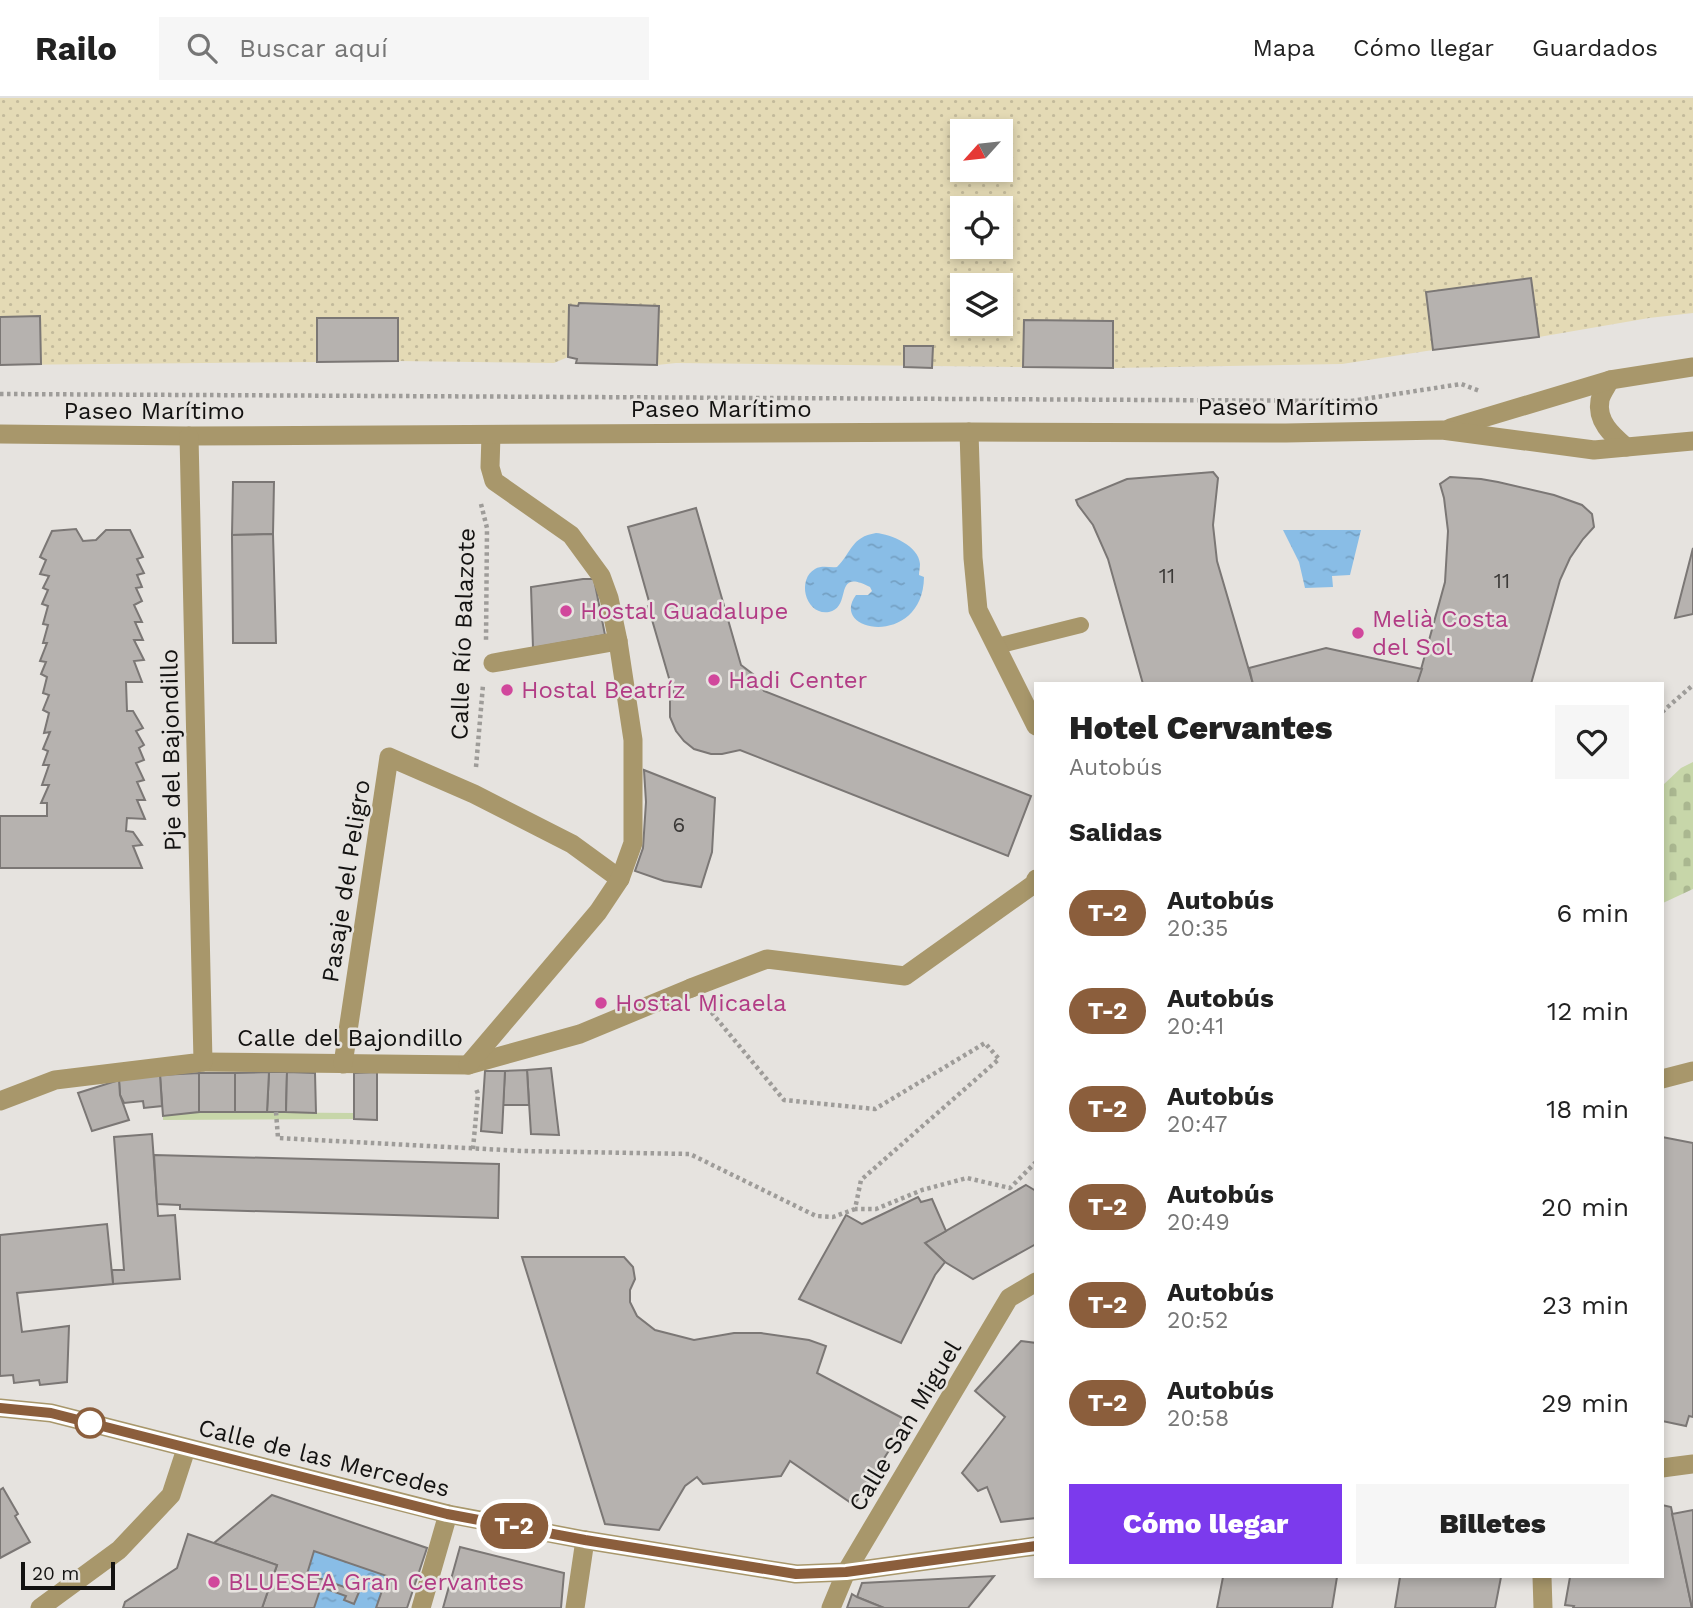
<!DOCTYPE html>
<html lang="es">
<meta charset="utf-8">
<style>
:root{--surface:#fff;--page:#f6f6f6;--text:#222;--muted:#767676;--line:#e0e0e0;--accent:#7c3aed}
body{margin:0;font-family:"Work Sans",sans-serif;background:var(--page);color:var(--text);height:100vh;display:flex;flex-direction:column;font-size:26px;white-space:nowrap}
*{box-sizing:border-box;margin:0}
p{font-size:23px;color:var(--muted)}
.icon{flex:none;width:38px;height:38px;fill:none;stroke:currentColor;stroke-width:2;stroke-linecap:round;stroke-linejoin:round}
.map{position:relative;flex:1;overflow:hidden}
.side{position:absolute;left:1034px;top:584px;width:630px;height:896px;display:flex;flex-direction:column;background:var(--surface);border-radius:0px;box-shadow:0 4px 10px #0003}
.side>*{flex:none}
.badge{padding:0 14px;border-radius:23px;font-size:24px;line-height:46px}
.needle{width:46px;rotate:243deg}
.controls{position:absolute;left:950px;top:21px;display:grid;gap:14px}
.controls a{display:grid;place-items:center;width:63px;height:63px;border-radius:0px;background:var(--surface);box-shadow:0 4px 10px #0003;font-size:35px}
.scale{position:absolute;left:21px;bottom:18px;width:94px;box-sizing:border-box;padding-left:7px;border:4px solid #131211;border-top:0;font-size:19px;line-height:24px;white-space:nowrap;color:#131211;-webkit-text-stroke:5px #e6e3df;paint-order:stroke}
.map>.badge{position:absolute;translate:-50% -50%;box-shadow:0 0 0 4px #fff}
h2{padding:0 35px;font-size:26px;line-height:63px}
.round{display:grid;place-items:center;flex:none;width:74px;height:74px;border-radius:0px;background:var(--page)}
.headline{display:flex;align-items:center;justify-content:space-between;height:119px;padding:0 35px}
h1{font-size:33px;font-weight:800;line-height:52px}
.cta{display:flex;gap:14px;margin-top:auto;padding:14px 35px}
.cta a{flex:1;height:80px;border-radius:0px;background:var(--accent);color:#fff;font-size:28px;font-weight:800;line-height:80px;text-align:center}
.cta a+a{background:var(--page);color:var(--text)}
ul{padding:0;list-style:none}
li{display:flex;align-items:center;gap:21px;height:98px;padding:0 35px}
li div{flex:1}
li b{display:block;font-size:26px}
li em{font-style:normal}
li .badge{min-width:77px;font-weight:700;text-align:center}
header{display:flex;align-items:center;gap:42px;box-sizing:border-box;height:98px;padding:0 35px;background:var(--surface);border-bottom:2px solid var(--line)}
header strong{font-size:33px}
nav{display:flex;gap:38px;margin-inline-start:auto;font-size:24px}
.search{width:490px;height:63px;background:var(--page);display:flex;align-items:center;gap:18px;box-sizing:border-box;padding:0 24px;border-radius:0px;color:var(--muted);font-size:26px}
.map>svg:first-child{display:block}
</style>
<header>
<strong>Railo</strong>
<div class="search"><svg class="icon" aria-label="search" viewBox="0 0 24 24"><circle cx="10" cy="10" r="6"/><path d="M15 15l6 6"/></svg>Buscar aquí</div>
<nav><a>Mapa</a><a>Cómo llegar</a><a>Guardados</a></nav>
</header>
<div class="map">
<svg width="1693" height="1510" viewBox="0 0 1693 1510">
<defs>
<pattern id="sand-dots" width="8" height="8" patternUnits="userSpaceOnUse" patternTransform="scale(1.75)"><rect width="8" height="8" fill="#e4dab5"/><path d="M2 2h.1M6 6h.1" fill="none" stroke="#c3ba9b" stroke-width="1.8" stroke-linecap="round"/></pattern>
<pattern id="cemetery-stones" width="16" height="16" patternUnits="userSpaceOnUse" patternTransform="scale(1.75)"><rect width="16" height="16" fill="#c7d6a9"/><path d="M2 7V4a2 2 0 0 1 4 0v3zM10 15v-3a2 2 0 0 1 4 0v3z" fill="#aab790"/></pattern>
<pattern id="water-ripples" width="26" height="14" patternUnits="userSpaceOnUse" patternTransform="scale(1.75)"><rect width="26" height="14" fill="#89bde6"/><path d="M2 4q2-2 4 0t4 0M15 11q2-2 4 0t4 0" fill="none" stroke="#75a1c4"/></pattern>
</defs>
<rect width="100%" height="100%" fill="#e6e3df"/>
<polygon fill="#c7d6a9" points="199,1014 354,1015 354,1021 163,1022 163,1018"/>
<path fill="url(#sand-dots)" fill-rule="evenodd" d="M 0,0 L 1693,0 L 1693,215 L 1649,220 L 1539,239 L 1531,181 L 1426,195 L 1433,252 L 1342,266 L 1113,270 L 1113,223 L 1024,222 L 1023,269 L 676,265 L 657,267 L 659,208 L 579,205 L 578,208 L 569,208 L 568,259 L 554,265 L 398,263 L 398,220 L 317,264 L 0,267 ZM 962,33 L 1001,33 L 1001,72 L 962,72 ZM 962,110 L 1001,110 L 1001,149 L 962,149 ZM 962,187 L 1001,187 L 1001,226 L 962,226 Z"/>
<polygon fill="url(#cemetery-stones)" points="1693,664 1693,791 1663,805 1663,687 1681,670"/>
<g fill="url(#water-ripples)">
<polygon points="1283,432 1361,432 1350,477 1332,478 1333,489 1305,490 1299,464"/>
<path d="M 876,435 C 891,436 919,448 920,466 C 920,470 919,473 919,477 L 924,479 C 923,550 828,535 856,497 L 868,497 L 872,493 L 870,489 C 832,469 853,509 829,514 C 806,518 796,482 815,471 C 822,467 830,470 837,469 C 852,454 851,439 876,435 Z"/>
<polygon points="314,1453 387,1478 376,1510 314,1510 321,1489 346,1498 344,1502 354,1506 358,1494 307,1476"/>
</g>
<g fill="#b6b2af" stroke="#7b7775" stroke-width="2">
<polygon points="1531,180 1539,239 1433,252 1426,194"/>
<polygon points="579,205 659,208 657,267 576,265 577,261 568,259 569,207 578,208"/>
<polygon points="40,218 41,266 0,267 0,219"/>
<polygon points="317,220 398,220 398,263 317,264"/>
<polygon points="1024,222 1113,223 1113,270 1023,269"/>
<polygon points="904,248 933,248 932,270 904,269"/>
<polygon points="1213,374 1218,380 1213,427 1217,463 1253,586 1143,586 1108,461 1093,427 1078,407 1076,402 1127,381"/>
<polygon points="1450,379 1481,381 1498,384 1554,397 1582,407 1592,416 1594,429 1583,441 1570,460 1560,482 1531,586 1417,586 1445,484 1448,433 1444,400 1440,386"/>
<polygon points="233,384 274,384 273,436 232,437"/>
<polygon points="696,410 741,567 754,577 764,593 1031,698 1008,758 740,652 722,656 711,656 694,651 684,643 676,633 670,619 670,603 673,594 648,508 650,507 628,429"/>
<polygon points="76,431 83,443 96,442 106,432 130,432 143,459 137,461 144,475 137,477 142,489 136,490 142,503 134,507 142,524 135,524 143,542 134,542 144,562 134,563 142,584 126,584 127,613 133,613 143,630 136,633 144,647 139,650 144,662 136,665 144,682 137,684 145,702 137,702 145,721 127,720 126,733 133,734 142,747 133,748 142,770 0,770 0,718 47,718 47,705 41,705 49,687 42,687 49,667 43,667 48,653 43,651 50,634 44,635 49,615 43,612 49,597 43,595 47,579 41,576 46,564 40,563 47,545 43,545 48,527 43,526 48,508 42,506 48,492 43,490 49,478 40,476 46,462 40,459 52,433"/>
<polygon points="273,436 276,545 233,545 232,437"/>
<polygon points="1693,450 1693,516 1675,520"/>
<polygon points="583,481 594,481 605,537 533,550 531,489"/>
<polygon points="1326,550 1422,571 1417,586 1253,586 1249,570"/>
<polygon points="644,672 715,700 712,754 701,789 664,783 635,773 643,750 646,704"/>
<polygon points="551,970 559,1037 531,1036 527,972"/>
<polygon points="527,972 529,1007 503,1007 505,973"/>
<polygon points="485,973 505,973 502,1035 481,1033"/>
<polygon points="269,974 287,974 286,1014 267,1014"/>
<polygon points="269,974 267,1014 235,1014 235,975"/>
<polygon points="287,974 315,975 316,1015 286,1014"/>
<polygon points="377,974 377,1022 354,1021 354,975"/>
<rect x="199" y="975" width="36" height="39"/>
<polygon points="199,975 199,1014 163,1018 160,977"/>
<polygon points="160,977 162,1008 144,1010 143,1003 124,1005 120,997 119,982"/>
<polygon points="119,982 120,997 129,1022 92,1033 78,995"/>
<polygon points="152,1036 158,1118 175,1117 180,1181 113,1186 112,1172 124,1172 114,1039"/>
<polygon points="1662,1039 1693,1045 1693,1319 1689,1318 1686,1328 1662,1323"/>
<polygon points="154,1057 499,1066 498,1120 180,1111 180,1107 157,1106"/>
<polygon points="1026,1087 1036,1093 1036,1146 973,1181 945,1164 925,1145"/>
<polygon points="918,1099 921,1104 932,1101 946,1133 925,1145 945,1164 935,1177 901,1245 799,1201 846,1117 862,1126"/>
<polygon points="107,1126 113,1186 17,1195 22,1234 69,1228 67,1284 40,1287 39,1282 14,1285 13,1277 0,1278 0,1137"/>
<polygon points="522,1159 624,1159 633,1169 635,1181 630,1192 630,1204 637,1218 655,1232 694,1242 734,1235 761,1235 809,1242 826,1248 817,1275 908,1323 854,1407 790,1363 781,1378 703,1386 697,1379 685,1388 659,1432 605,1426"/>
<polygon points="1021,1243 1036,1245 1036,1420 1001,1424 987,1389 978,1393 962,1375 1005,1319 975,1293"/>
<polygon points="3,1390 18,1416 15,1418 30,1444 0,1460 0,1392"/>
<polygon points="272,1397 427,1450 407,1510 376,1510 387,1478 314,1453 307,1476 359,1494 354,1506 344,1502 346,1498 321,1489 314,1510 262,1510 277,1467 214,1445"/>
<polygon points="1662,1407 1671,1409 1692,1510 1573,1510 1574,1508 1565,1507 1570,1479 1662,1479"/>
<polygon points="1693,1412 1693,1510 1692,1510 1672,1416"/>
<polygon points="188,1436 277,1467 262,1510 123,1510 125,1504 177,1470"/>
<polygon points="460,1449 564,1475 561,1510 443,1510"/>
<polygon points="994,1478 968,1510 884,1510 857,1499 862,1485"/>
<polygon points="1223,1479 1337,1479 1332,1510 1217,1510"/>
<polygon points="1400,1479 1501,1479 1495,1510 1395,1510"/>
<polygon points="852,1496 857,1499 884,1510 847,1510"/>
</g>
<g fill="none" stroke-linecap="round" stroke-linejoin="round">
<g stroke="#9e9c99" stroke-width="4.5" stroke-dasharray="3.5 3.5" stroke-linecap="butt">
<polyline points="0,296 1351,303 1461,286 1480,293"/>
<polyline points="481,406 487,430 486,543"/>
<polyline points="1662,614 1693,587"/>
<polyline points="476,669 483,587"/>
<polyline points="707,909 784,1002 875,1011 985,945 999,961 861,1082 855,1111 876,1111 922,1092 967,1080 1010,1090 1036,1064"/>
<polyline points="276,1014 278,1040 523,1053 690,1056 816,1118 833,1119 855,1111"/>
<polyline points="473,1051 478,996 476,991"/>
</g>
<polyline stroke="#a8976b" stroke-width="16" points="997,548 1081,527"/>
<g stroke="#a8976b" stroke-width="19">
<polyline points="493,565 618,543"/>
<polyline points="203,964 468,967 580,936 691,890"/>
<polyline points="343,966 389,659 474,696 572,746 620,781"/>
<polyline points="468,967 598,814 620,781 633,745 633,642 618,543 609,500 601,478 571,437 494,383 490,369 491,337"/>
<polyline points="831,1510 846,1474 1009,1200 1036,1184"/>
</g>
<g stroke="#a8976b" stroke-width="19">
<path d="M 1610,282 C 1607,288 1601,296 1600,302 C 1596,323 1612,337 1626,349"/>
<polyline points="1450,330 1610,282 1693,269"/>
<polyline points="969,334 973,460 978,512 1036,628"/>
<polyline points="0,336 189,338 969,334 1286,335 1442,332 1594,352 1693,343"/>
<polyline points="691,890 767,861 905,878 1034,786 1036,781"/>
<polyline points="1662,981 1693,973"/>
<polyline points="0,1003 55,982 203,964 189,338"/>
<polyline points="0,1310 51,1315 448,1416 585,1442 796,1476 846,1474 1036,1448"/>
<polyline points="1662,1370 1693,1366"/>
<polyline points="1542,1479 1543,1510"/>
<polyline points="40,1510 119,1452 171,1397 186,1351"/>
<polyline points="421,1510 448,1416"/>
<polyline points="575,1510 585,1442"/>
</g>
</g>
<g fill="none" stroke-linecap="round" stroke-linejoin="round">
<g stroke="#fff" stroke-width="16">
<polyline id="line" points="0,1310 51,1315 447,1416 585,1442 796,1476 846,1474 1036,1448"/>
</g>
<use href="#line" stroke="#8b5e3c" stroke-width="10"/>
</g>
<g fill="#d1479c" stroke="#e6e3df" stroke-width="2.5">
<circle cx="566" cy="513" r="7"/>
<circle cx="1358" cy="535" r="7"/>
<circle cx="714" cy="582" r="7"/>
<circle cx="507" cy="592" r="7"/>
<circle cx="601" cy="905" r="7"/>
<circle cx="214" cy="1484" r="7"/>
</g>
<circle fill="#fff" stroke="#8b5e3c" stroke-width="3.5" cx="90" cy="1325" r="14"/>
<g text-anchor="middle" stroke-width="5" stroke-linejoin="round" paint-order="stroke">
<g font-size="21" fill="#3c3a38">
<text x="1167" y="485">11</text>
<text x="1502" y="490">11</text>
<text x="679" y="734">6</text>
</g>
<g font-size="24" fill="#131211" stroke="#e6e3df">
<text x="1288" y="317">Paseo Marítimo</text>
<text x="721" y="319">Paseo Marítimo</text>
<text x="154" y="321">Paseo Marítimo</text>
<text transform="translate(463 536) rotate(-88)" y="8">Calle Río Balazote</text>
<text transform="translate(171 652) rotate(-91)" y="8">Pje del Bajondillo</text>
<text transform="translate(346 783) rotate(-81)" y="8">Pasaje del Peligro</text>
<text x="350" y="948">Calle del Bajondillo</text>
<text transform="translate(905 1328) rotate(-59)" y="8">Calle San Miguel</text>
<text transform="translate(324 1360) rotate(14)" y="8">Calle de las Mercedes</text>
</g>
<g font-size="24" fill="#b23c85" stroke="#e6e3df" text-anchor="start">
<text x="580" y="521">Hostal Guadalupe</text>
<text x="1372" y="529">Melià Costa<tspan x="1372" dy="28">del Sol</tspan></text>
<text x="728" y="590">Hadi Center</text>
<text x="521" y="600">Hostal Beatríz</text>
<text x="615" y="913">Hostal Micaela</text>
<text x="228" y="1492">BLUESEA Gran Cervantes</text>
</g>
</g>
</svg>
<div class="controls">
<a><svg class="needle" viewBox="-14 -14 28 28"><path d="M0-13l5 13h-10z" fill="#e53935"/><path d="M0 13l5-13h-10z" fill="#767676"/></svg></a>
<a><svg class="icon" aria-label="locate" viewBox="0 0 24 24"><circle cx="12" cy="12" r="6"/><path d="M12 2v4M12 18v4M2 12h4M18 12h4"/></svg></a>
<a><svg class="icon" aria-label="layers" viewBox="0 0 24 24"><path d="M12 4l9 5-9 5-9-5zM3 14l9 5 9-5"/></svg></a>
</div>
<div class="scale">20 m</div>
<b class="badge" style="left:514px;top:1428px;background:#8b5e3c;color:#fff">T-2</b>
<section class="side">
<div class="headline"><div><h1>Hotel Cervantes</h1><p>Autobús</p></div><a class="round"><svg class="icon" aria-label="heart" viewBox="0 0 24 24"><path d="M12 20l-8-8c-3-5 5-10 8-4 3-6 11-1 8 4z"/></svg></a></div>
<h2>Salidas</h2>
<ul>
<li><span class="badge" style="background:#8b5e3c;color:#fff">T-2</span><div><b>Autobús</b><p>20:35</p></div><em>6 min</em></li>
<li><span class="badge" style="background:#8b5e3c;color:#fff">T-2</span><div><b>Autobús</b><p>20:41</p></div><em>12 min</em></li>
<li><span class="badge" style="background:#8b5e3c;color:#fff">T-2</span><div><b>Autobús</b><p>20:47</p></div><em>18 min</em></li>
<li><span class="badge" style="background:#8b5e3c;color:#fff">T-2</span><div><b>Autobús</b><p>20:49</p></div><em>20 min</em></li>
<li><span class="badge" style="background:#8b5e3c;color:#fff">T-2</span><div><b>Autobús</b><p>20:52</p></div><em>23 min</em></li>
<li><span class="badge" style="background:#8b5e3c;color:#fff">T-2</span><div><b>Autobús</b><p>20:58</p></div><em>29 min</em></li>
</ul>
<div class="cta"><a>Cómo llegar</a><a>Billetes</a></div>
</section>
</div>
